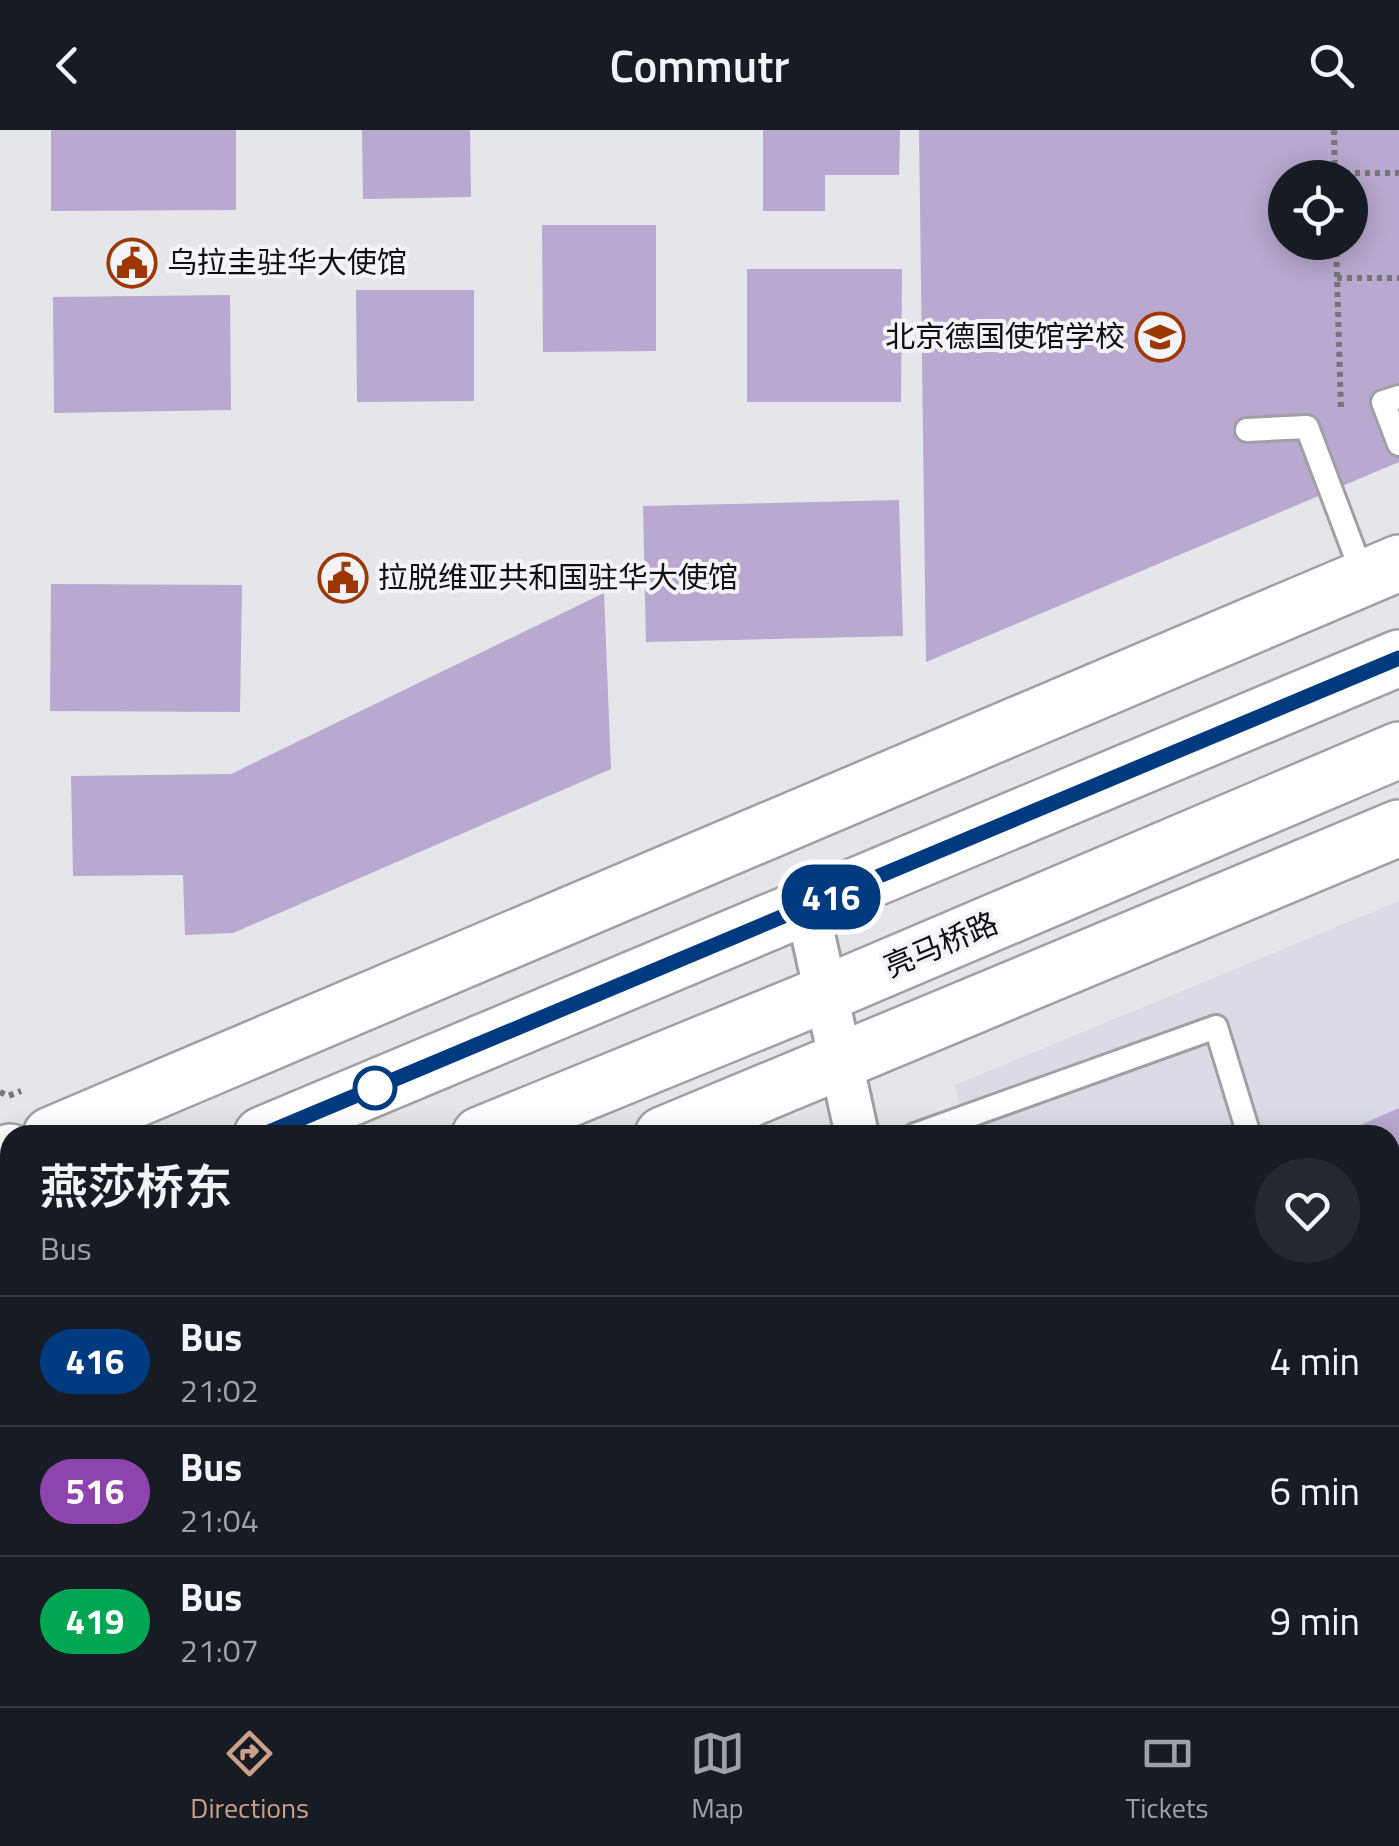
<!DOCTYPE html>
<meta charset="utf-8">
<style>
:root{--surface:#171b24;--page:#242831;--text:#f1f3f6;--muted:#9ea1a6;--line:#363941;--accent:#cb9f89}
body{margin:0;font-family:"Titillium Web","Noto Sans SC",sans-serif;background:var(--page);color:var(--text);height:100vh;display:flex;flex-direction:column;font-size:38px;white-space:nowrap}
*{box-sizing:border-box;margin:0}
p{font-size:32px;color:var(--muted)}
.icon{flex:none;width:55px;height:55px;fill:none;stroke:currentColor;stroke-width:2;stroke-linecap:round;stroke-linejoin:round}
.map{position:relative;flex:1;overflow:hidden}
.side{position:absolute;left:0px;top:995px;width:1400px;height:582px;display:flex;flex-direction:column;background:var(--surface);border-radius:30px 30px 0 0;box-shadow:0 5px 25px #0003}
.side>*{flex:none}
.badge{padding:0 20px;border-radius:32px;font-size:35px;line-height:65px}
.buttons{position:absolute;left:1268px;top:30px;display:grid;gap:20px}
.buttons a{display:grid;place-items:center;width:100px;height:100px;border-radius:50%;background:var(--surface);box-shadow:0 5px 25px #0003;font-size:50px}
.map>.badge{position:absolute;translate:-50% -50%;box-shadow:0 0 0 5px #fff}
.round{display:grid;place-items:center;flex:none;width:105px;height:105px;border-radius:52px;background:var(--page)}
.head{display:flex;align-items:center;justify-content:space-between;height:170px;padding:0 40px}
h1{font-size:48px;font-weight:600;line-height:75px}
ul{padding:0;list-style:none}
li{display:flex;align-items:center;gap:30px;height:130px;padding:0 40px;border-top:2px solid var(--line)}
li div{flex:1}
li b{display:block;font-size:38px}
li em{font-style:normal}
li .badge{min-width:110px;font-weight:700;text-align:center}
header{display:flex;justify-content:space-between;align-items:center;height:130px;padding:0 40px;background:var(--surface);font-size:45px;font-weight:600}
.tabs{display:flex;justify-content:space-around;align-items:center;height:140px;border-top:2px solid var(--line);background:var(--surface);font-size:28px;color:var(--muted)}
.tabs a{display:grid;justify-items:center;gap:5px}
.tabs .selected{color:var(--accent)}
.map>svg:first-child{display:block}
</style>
<header><svg class="icon" aria-label="back" viewBox="0 0 24 24"><path d="M15 5l-7 7 7 7"/></svg>Commutr<svg class="icon" aria-label="search" viewBox="0 0 24 24"><circle cx="10" cy="10" r="6"/><path d="M15 15l6 6"/></svg></header>
<div class="map">
<svg width="1399" height="1576" viewBox="0 0 1399 1576">
<rect width="100%" height="100%" fill="#e5e6ea"/>
<g fill="#dadbe7">
<polygon points="1399,771 1399,1576 1087,1576 1086,1568 1390,1568 1390,1005 965,1005 955,955"/>
<polygon points="10,1337 10,1568 927,1568 929,1576 0,1576 0,1341"/>
</g>
<polygon fill="#ddbedb" points="434,1568 580,1568 582,1576 436,1576"/>
<g fill="#b9a8cf" fill-rule="evenodd">
<polygon points="51,0 236,0 236,80 51,81"/>
<polygon points="362,0 470,0 471,67 363,69"/>
<polygon points="763,0 900,0 899,45 825,45 825,81 763,81"/>
<path d="M 919,0 L 1399,0 L 1399,332 L 926,532 ZM 1285,48 L 1350,48 L 1350,112 L 1285,112 Z"/>
<polygon points="542,95 656,95 656,221 543,222"/>
<polygon points="747,139 902,139 901,272 747,272"/>
<polygon points="356,160 474,160 474,271 357,272"/>
<polygon points="230,165 231,280 54,283 53,167"/>
<polygon points="899,370 903,506 646,512 643,376"/>
<polygon points="51,454 242,455 240,582 50,581"/>
<polygon points="604,463 611,639 233,803 185,805 183,745 73,746 71,646 231,644"/>
<polygon points="1399,978 1399,1576 1169,1576 1167,1568 1390,1568 1390,1005 1337,1005"/>
<polygon points="130,1568 264,1568 266,1576 132,1576"/>
<polygon points="693,1568 851,1568 853,1576 695,1576"/>
</g>
<g fill="none" stroke-linecap="round" stroke-linejoin="round">
<g stroke="#9fa0a4" stroke-width="28">
<g id="service">
<polyline points="1399,267 1383,272 1399,314"/>
<polyline points="1247,300 1307,297 1364,448"/>
<polyline points="915,1005 1216,897 1249,1005"/>
</g>
</g>
<g stroke="#9fa0a4" stroke-width="48">
<g id="minor">
<polyline points="807,777 857,1005"/>
<polyline points="979,1568 981,1576"/>
</g>
</g>
<g stroke="#9fa0a4" stroke-width="60">
<g id="tertiary">
<polyline points="51,1005 1399,433"/>
<polyline points="663,1005 1399,698"/>
<polyline points="0,1026 10,1022"/>
<polyline points="0,1284 10,1280"/>
</g>
</g>
<g stroke="#9fa0a4" stroke-width="60">
<g id="secondary">
<polyline points="262,1005 1399,528"/>
<polyline points="480,1005 825,864 1399,620"/>
<polyline points="0,1113 10,1109"/>
<polyline points="0,1201 10,1197"/>
</g>
</g>
<g stroke="#767679" stroke-width="6" stroke-dasharray="5 5" stroke-linecap="butt">
<polyline points="1334,0 1335,44"/>
<polyline points="1335,43 1399,43"/>
<polyline points="1336,112 1341,281"/>
<polyline points="1337,148 1399,148"/>
<polyline points="0,962 8,966 21,961"/>
<polyline points="330,1568 333,1576"/>
<polyline points="638,1568 640,1576"/>
</g>
<use href="#service" stroke="#fff" stroke-width="22"/>
<use href="#minor" stroke="#fff" stroke-width="42"/>
<use href="#tertiary" stroke="#fff" stroke-width="55"/>
<use href="#secondary" stroke="#fff" stroke-width="55"/>
</g>
<g fill="none" stroke-linecap="round" stroke-linejoin="round">
<g stroke="#fff" stroke-width="22">
<polyline id="line" points="262,1005 1399,528"/>
</g>
<use href="#line" stroke="#003b80" stroke-width="15"/>
</g>
<defs>
<g id="civic-ring" transform="scale(2.5)"><circle r="9.5" fill="#f3f3f8" stroke="#9d3804" stroke-width="1.5"/><path d="M-.6-6.5H3V-4.5H.6V-3L4-1V1h2V6H-6V1h2V-1L-.6-3ZM-1.2 2.5V6h2.4V2.5Z" fill="#9d3804"/></g>
<g id="school-ring" transform="scale(2.5)"><circle r="9.5" fill="#f3f3f8" stroke="#9d3804" stroke-width="1.5"/><path d="M0-5L7-2L0 1L-7-2ZM-4 1L0 2.5L4 1V4Q0 6-4 4Z" fill="#9d3804"/></g>
</defs>
<g fill-rule="evenodd">
<use href="#civic-ring" x="132" y="133"/>
<use href="#school-ring" x="1160" y="207"/>
<use href="#civic-ring" x="343" y="448"/>
</g>
<circle fill="#fff" stroke="#003b80" stroke-width="5" cx="375" cy="958" r="20"/>
<g text-anchor="middle" stroke-width="8" stroke-linejoin="round" paint-order="stroke">
<g font-size="30" fill="#101012" stroke="#f3f3f8" text-anchor="start">
<text x="167" y="143">乌拉圭驻华大使馆</text>
<text x="1125" y="217" text-anchor="end">北京德国使馆学校</text>
<text x="378" y="458">拉脱维亚共和国驻华大使馆</text>
</g>
<g font-size="30" fill="#101012" stroke="#f3f3f8">
<text transform="translate(941 815) rotate(-23)" y="10">亮马桥路</text>
</g>
</g>
</svg>
<div class="buttons">
<a><svg class="icon" aria-label="locate" viewBox="0 0 24 24"><circle cx="12" cy="12" r="6"/><path d="M12 2v4M12 18v4M2 12h4M18 12h4"/></svg></a>
</div>
<b class="badge" style="left:831px;top:767px;background:#003b80;color:#fff">416</b>
<section class="side">
<div class="head"><div><h1>燕莎桥东</h1><p>Bus</p></div><a class="round"><svg class="icon" aria-label="heart" viewBox="0 0 24 24"><path d="M12 20l-8-8c-3-5 5-10 8-4 3-6 11-1 8 4z"/></svg></a></div>
<ul>
<li><span class="badge" style="background:#003b80;color:#fff">416</span><div><b>Bus</b><p>21:02</p></div><em>4 min</em></li>
<li><span class="badge" style="background:#8e44ad;color:#fff">516</span><div><b>Bus</b><p>21:04</p></div><em>6 min</em></li>
<li><span class="badge" style="background:#00a651;color:#fff">419</span><div><b>Bus</b><p>21:07</p></div><em>9 min</em></li>
</ul>
</section>
</div>
<nav class="tabs">
<a class="selected"><svg class="icon" aria-label="directions" viewBox="0 0 24 24"><path d="M12 3l9 9-9 9-9-9zM9 14v-3h6M13 9l2 2-2 2"/></svg>Directions</a>
<a><svg class="icon" aria-label="map" viewBox="0 0 24 24"><path d="M3 6l6-2 6 2 6-2v14l-6 2-6-2-6 2zM9 4v14M15 6v14"/></svg>Map</a>
<a><svg class="icon" aria-label="tickets" viewBox="0 0 24 24"><path d="M3 7h18v10H3zM15 7v10"/></svg>Tickets</a>
</nav>
